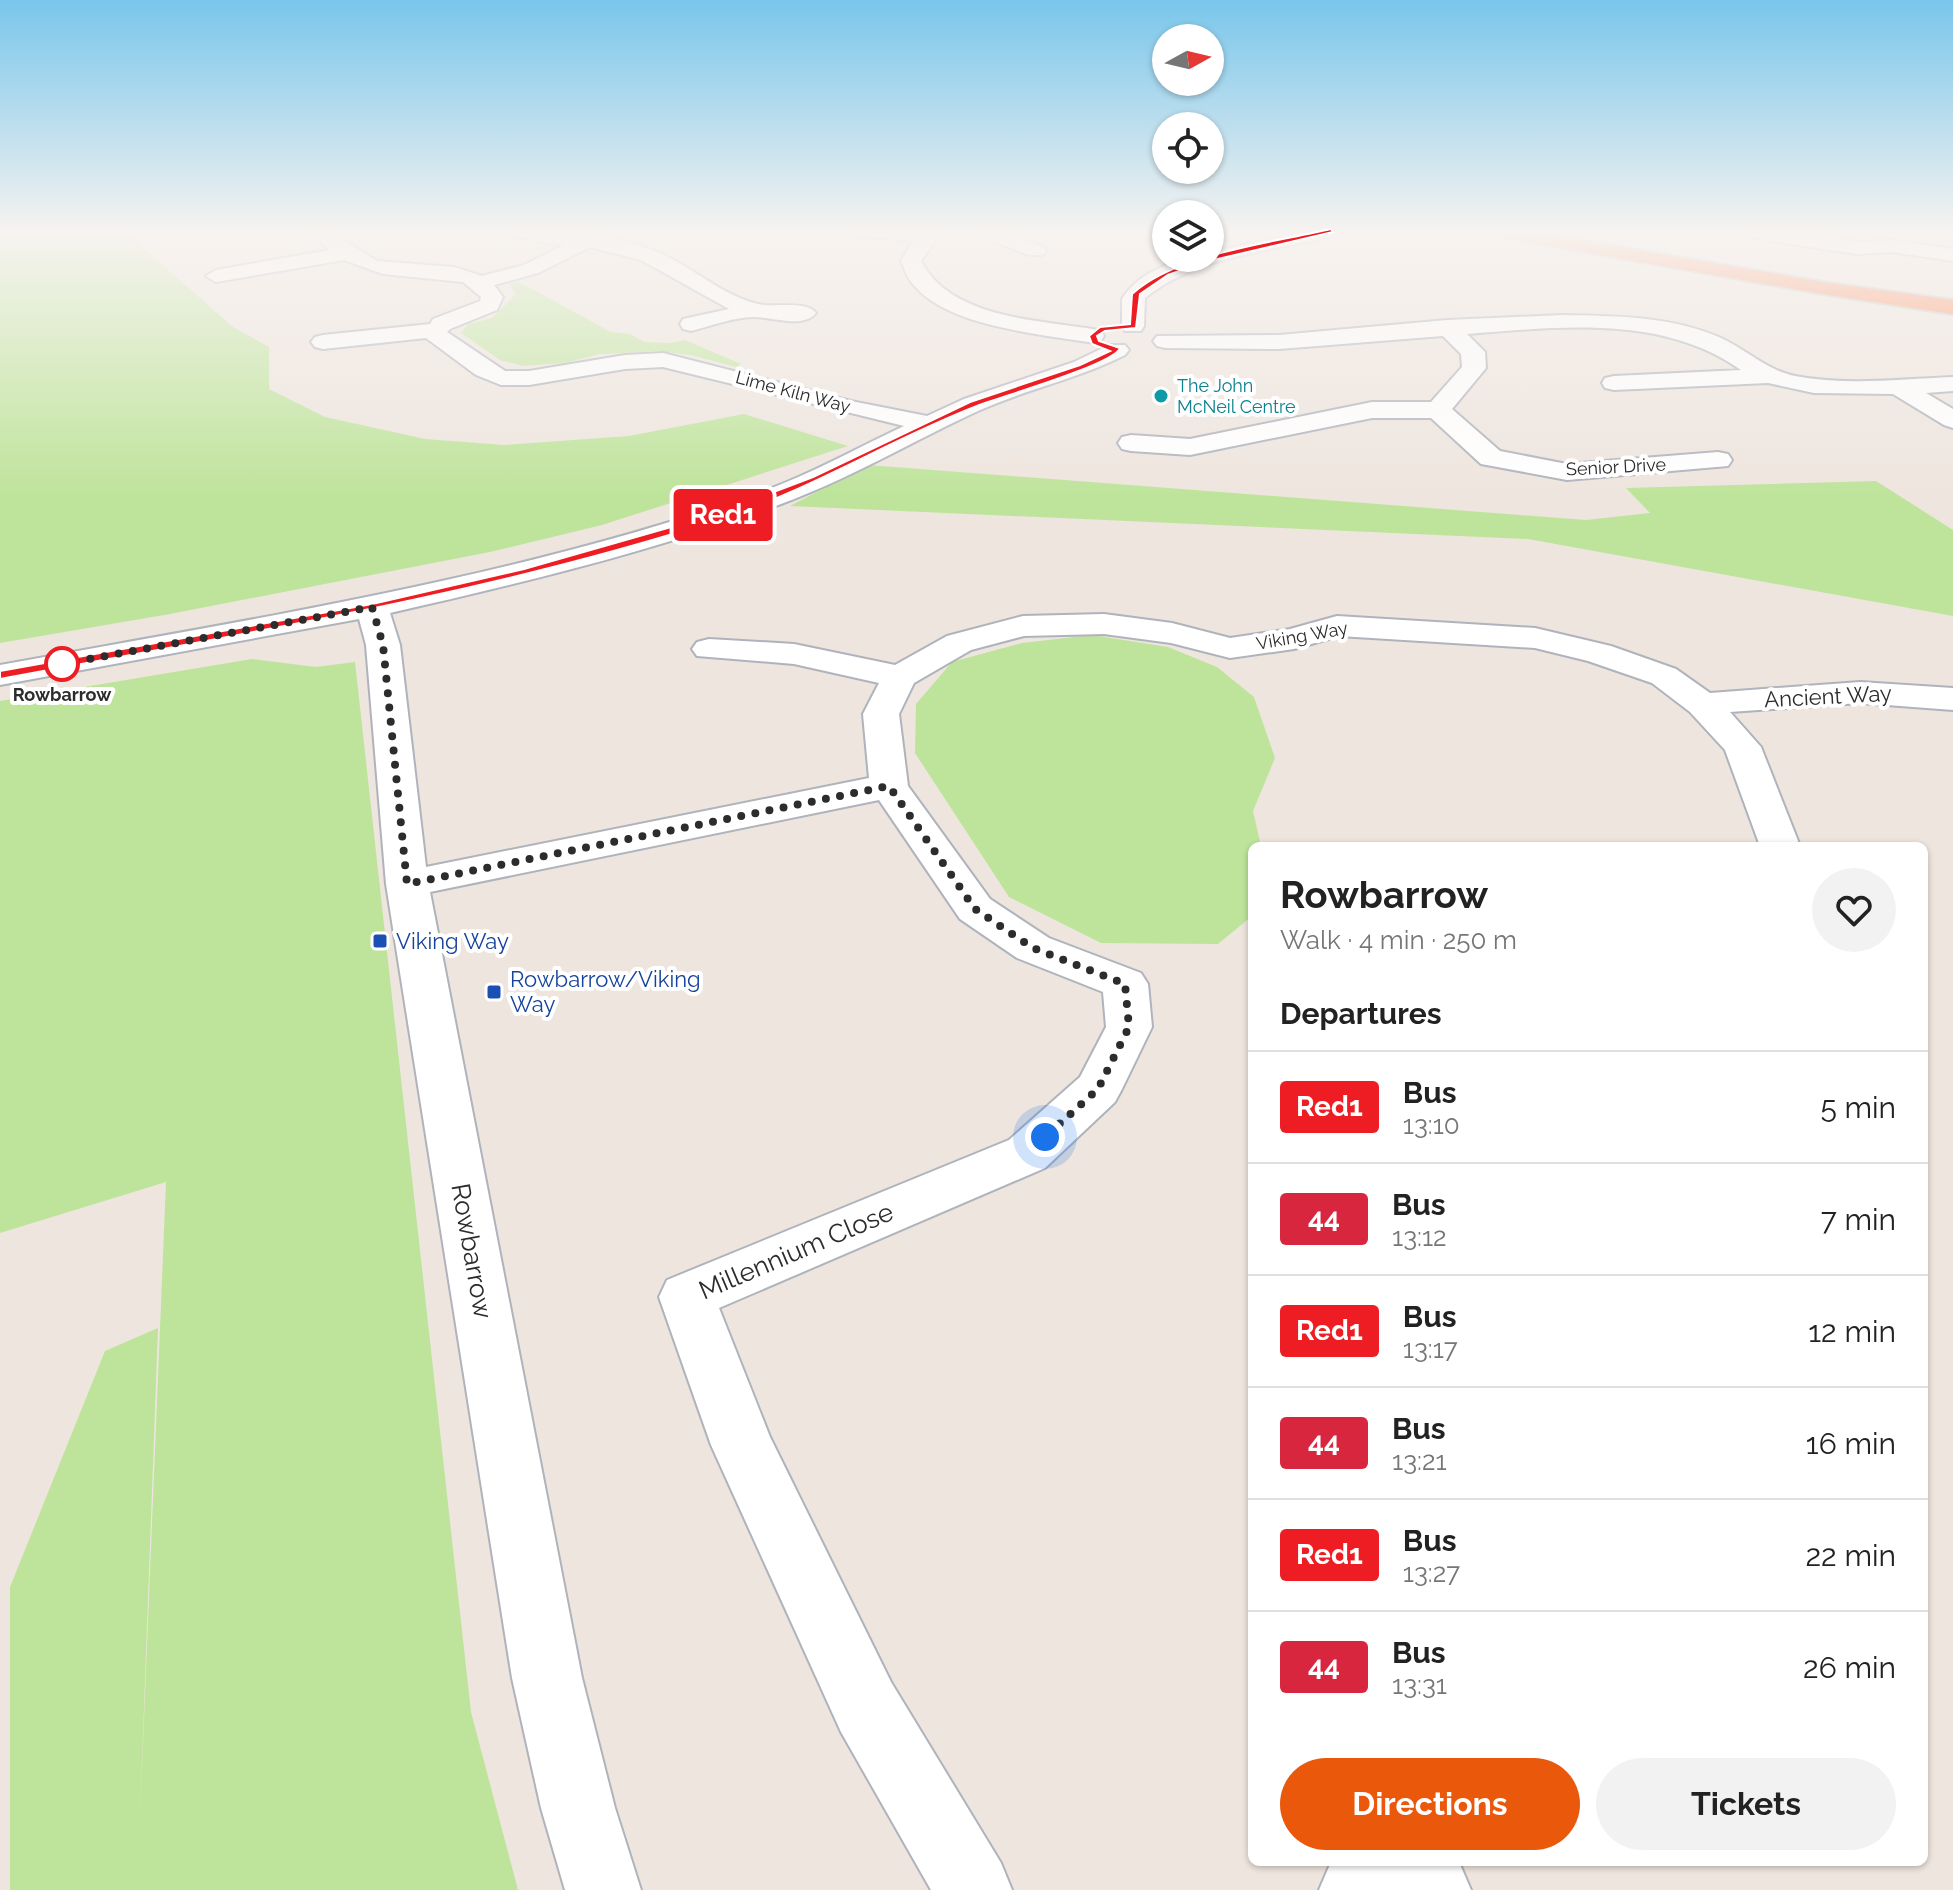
<!DOCTYPE html>
<meta charset="utf-8">
<style>
:root{--surface:#fff;--page:#f2f2f2;--text:#222;--muted:#767676;--line:#e0e0e0;--accent:#ea580c}
body{margin:0;font-family:Raleway,sans-serif;background:var(--page);color:var(--text);height:100vh;display:flex;flex-direction:column;font-size:30px;white-space:nowrap}
*{box-sizing:border-box;margin:0}
p{font-size:26px;color:var(--muted)}
.icon{flex:none;width:44px;height:44px;fill:none;stroke:currentColor;stroke-width:2;stroke-linecap:round;stroke-linejoin:round}
.map{position:relative;flex:1;overflow:hidden}
.details{position:absolute;left:1248px;top:842px;width:680px;height:1024px;display:flex;flex-direction:column;background:var(--surface);border-radius:12px;box-shadow:0 2px 6px #0004}
.details>*{flex:none}
.badge{padding:0 16px;border-radius:6px;font-size:28px;line-height:52px}
.needle{width:52px;rotate:82deg}
.buttons{position:absolute;left:1152px;top:24px;display:grid;gap:16px}
.buttons a{display:grid;place-items:center;width:72px;height:72px;border-radius:50%;background:var(--surface);box-shadow:0 2px 6px #0004;font-size:40px}
.you{position:absolute;width:40px;height:40px;margin:-20px;border:6px solid #fff;border-radius:50%;background:#1a73e8;box-shadow:0 0 0 12px #1a73e833}
.map>.badge{position:absolute;translate:-50% -50%;box-shadow:0 0 0 4px #fff}
h2{padding:0 32px;font-size:30px;line-height:72px}
.round{display:grid;place-items:center;flex:none;width:84px;height:84px;border-radius:42px;background:var(--page)}
.overview{display:flex;align-items:center;justify-content:space-between;height:136px;padding:0 32px}
h1{font-size:38px;font-weight:700;line-height:60px}
.primary-button{display:flex;gap:16px;margin-top:auto;padding:16px 32px}
.primary-button a{flex:1;height:92px;border-radius:48px;background:var(--accent);color:#fff;font-size:32px;font-weight:700;line-height:92px;text-align:center}
.primary-button a+a{background:var(--page);color:var(--text)}
ul{padding:0;list-style:none}
li{display:flex;align-items:center;gap:24px;height:112px;padding:0 32px;border-top:2px solid var(--line)}
li div{flex:1}
li b{display:block;font-size:30px}
li em{font-style:normal}
li .badge{min-width:88px;font-weight:700;text-align:center}
.map>svg:first-child{display:block}
</style>
<div class="map">
<svg width="1953" height="1890" viewBox="0 0 1953 1890">
<rect width="100%" height="100%" fill="#eee5de"/>
<g fill="#bee49b">
<polygon points="0,231 124,231 233,327 269,347 269,389 325,417 425,439 504,445 629,436 744,414 848,446 602,525 490,552 170,614 0,643"/>
<polygon points="517,281 611,332 630,334 644,342 669,343 685,340 741,364 736,367 691,355 658,351 600,354 565,363 523,366 500,360 461,333 468,324 492,318 516,294 509,284"/>
<polygon points="868,465 1586,520 1650,513 1626,488 1876,481 1953,530 1953,616 1528,539 790,506"/>
<polygon points="1092,635 1168,647 1217,667 1254,697 1275,758 1253,811 1261,846 1252,846 1252,916 1218,944 1101,943 1009,897 915,753 916,704 952,662 1022,643"/>
<polygon points="252,659 316,667 355,662 471,1712 518,1890 10,1890 10,1587 105,1351 158,1328 140,1816 166,1182 0,1233 0,701"/>
</g>
<g fill="none" stroke-linecap="round" stroke-linejoin="round">
<g stroke="#afb3bc" stroke-width="4">
<g id="minor">
<path d="M 309,231 L 329,231 L 377,261 L 454,267 L 482,276 L 524,265 L 564,245 L 514,237 L 505,231 C 554,231 608,232 655,251 C 691,265 720,295 758,304 C 774,308 806,300 816,313 C 803,329 772,317 754,317 C 734,317 711,326 691,331 L 683,329 L 680,324 L 683,319 L 729,309 L 641,260 L 590,247 L 538,273 L 494,285 L 503,297 L 497,310 L 450,329 L 447,332 L 505,371 L 529,371 L 625,355 L 663,353 L 851,401 L 927,416 L 964,399 L 1074,362 L 1109,345 L 1125,345 L 1129,350 L 1125,355 C 1078,379 1026,389 978,411 C 913,441 849,479 781,504 C 654,551 522,583 390,613 L 400,645 L 426,867 L 869,778 L 863,714 L 879,683 L 794,664 L 697,656 L 692,649 L 697,642 L 709,639 L 794,644 L 895,665 L 947,636 L 1023,616 L 1104,614 L 1172,623 L 1230,638 L 1290,629 L 1337,616 L 1535,628 L 1611,646 L 1676,669 L 1710,693 L 1860,682 L 1953,688 L 1953,710 L 1860,703 L 1730,712 L 1761,747 L 1800,846 L 1760,846 L 1725,750 L 1690,712 L 1652,683 L 1588,661 L 1535,648 L 1339,636 L 1294,649 L 1230,658 L 1171,643 L 1104,634 L 1024,636 L 971,650 L 914,683 L 899,714 L 908,786 L 990,899 L 1049,938 L 1141,973 L 1148,984 L 1152,1027 L 1122,1089 L 1115,1102 L 1045,1168 L 719,1308 L 770,1437 L 891,1682 L 1001,1863 L 1012,1890 L 931,1890 L 841,1732 L 711,1445 L 659,1297 L 667,1280 L 1009,1140 L 1080,1077 L 1106,1027 L 1103,992 L 1017,958 L 960,919 L 879,800 L 430,892 L 582,1678 L 615,1808 L 641,1890 L 565,1890 L 541,1808 L 512,1678 L 386,884 L 366,645 L 359,619 L 0,685 L 0,665 C 256,618 514,579 761,492 C 809,475 857,448 904,426 L 663,367 L 625,369 L 529,385 L 501,385 L 476,375 L 426,338 L 323,349 L 315,347 L 311,342 L 315,337 L 323,335 L 430,324 L 433,319 L 480,301 L 481,297 L 463,282 L 383,274 L 344,260 L 216,282 L 206,276 L 216,270 L 330,250 Z"/>
<path d="M 850,231 L 942,231 L 921,261 C 950,318 1037,320 1093,329 L 1101,331 L 1104,336 L 1101,341 L 1093,343 C 1041,334 946,327 912,283 C 907,277 904,268 901,261 L 913,241 L 860,237 Z"/>
<polygon points="974,231 1001,231 1043,247 1046,251 1043,255 1029,255 977,235"/>
<path d="M 1309,231 L 1341,231 L 1338,235 C 1274,251 1198,255 1145,298 L 1144,326 L 1141,331 L 1125,331 L 1122,326 L 1122,299 C 1140,270 1178,258 1210,258 L 1210,252 Z"/>
<polygon points="1750,231 1781,231 1857,242 1891,240 1953,249 1953,261 1891,252 1857,254 1758,239 1751,237"/>
<path d="M 1563,315 C 1617,316 1669,316 1719,337 C 1746,349 1766,370 1795,376 C 1847,386 1901,379 1953,377 L 1953,391 L 1926,393 L 1953,409 L 1953,428 L 1944,425 L 1893,394 L 1814,393 L 1768,383 L 1614,390 L 1605,388 L 1602,383 L 1605,378 L 1614,376 L 1741,370 C 1662,314 1559,327 1467,334 L 1485,352 L 1486,368 L 1452,409 L 1500,451 L 1567,464 L 1718,452 L 1728,454 L 1732,460 L 1728,466 L 1567,480 L 1481,464 L 1431,418 L 1372,418 L 1190,455 L 1131,451 L 1122,449 L 1118,443 L 1122,437 L 1131,435 L 1190,439 L 1372,402 L 1431,402 L 1462,367 L 1461,354 L 1443,336 L 1279,349 L 1165,348 L 1157,346 L 1153,341 L 1157,336 L 1279,335 L 1447,320 Z"/>
<polygon points="1331,1862 1459,1862 1471,1890 1319,1890"/>
</g>
</g>
<g stroke="#c4c4c4" stroke-width="4">
<polygon id="highway" points="1489,231 1530,231 1829,283 1953,300 1953,314 1829,295 1499,237"/>
</g>
<use href="#minor" fill="#fff" fill-rule="evenodd"/>
<use href="#highway" fill="#fe8959" fill-rule="evenodd"/>
</g>
<linearGradient id="sky" x2="0" y2="1"><stop stop-color="#79c6eb"/><stop offset="0.47" stop-color="#f7f3f0"/><stop offset="1" stop-color="#f7f3f0" stop-opacity="0"/></linearGradient>
<rect width="1953" height="495" fill="url(#sky)"/>
<path fill="#ee1d23" stroke="#fff" stroke-width="2" d="M 1331,229 L 1333,232 L 1205,262 L 1168,275 L 1140,294 L 1136,328 L 1105,331 L 1097,336 L 1099,341 L 1120,348 C 1115,364 1000,397 977,406 C 889,440 809,491 718,520 C 484,595 241,634 0,679 L 0,671 L 372,604 L 524,569 L 713,515 L 813,477 L 970,402 L 1080,365 L 1110,351 L 1092,344 L 1089,336 L 1100,327 L 1130,324 L 1132,294 C 1178,253 1271,243 1331,229 Z"/>
<g fill="none" stroke-linecap="round" stroke-linejoin="round">
<polyline stroke="#2c2c2c" stroke-width="8" stroke-dasharray="0 14.4" points="62,664 372,607 383,645 407,884 889,786 975,909 1033,948 1125,984 1129,1027 1098,1089 1045,1137"/>
</g>
<circle fill="#0f9aa8" stroke="#fff" stroke-width="3" cx="1161" cy="396" r="8"/>
<circle fill="#fff" stroke="#ee1d23" stroke-width="4" cx="62" cy="664" r="16"/>
<g fill="#1a4fb4" stroke="#fff" stroke-width="3">
<rect x="372" y="933" width="16" height="16" rx="4"/>
<rect x="486" y="984" width="16" height="16" rx="4"/>
</g>
<g text-anchor="middle" stroke-width="8" stroke-linejoin="round" paint-order="stroke">
<g font-size="18" fill="#0d838f" stroke="#fff" text-anchor="start">
<text x="1177" y="392">The John<tspan x="1177" dy="21">McNeil Centre</tspan></text>
</g>
<g font-size="18" fill="#2c2c2c" stroke="#fff">
<text transform="translate(793 392) rotate(15)" y="6">Lime Kiln Way</text>
<text transform="translate(1616 467) rotate(-3)" y="6">Senior Drive</text>
<text transform="translate(1302 636) rotate(-10)" y="6">Viking Way</text>
</g>
<g font-size="18" font-weight="bold" fill="#2c2c2c" stroke="#fff">
<text x="62" y="701">Rowbarrow</text>
</g>
<g font-size="22" fill="#2c2c2c" stroke="#fff">
<text transform="translate(1828 696) rotate(-3)" y="8">Ancient Way</text>
</g>
<g font-size="22" fill="#164399" stroke="#fff" text-anchor="start">
<text x="396" y="949">Viking Way</text>
<text x="510" y="987">Rowbarrow/Viking<tspan x="510" dy="25">Way</tspan></text>
</g>
<g font-size="26" fill="#2c2c2c" stroke="#fff">
<text transform="translate(472 1251) rotate(80)" y="9">Rowbarrow</text>
<text transform="translate(796 1251) rotate(-23)" y="9">Millennium Close</text>
</g>
</g>
</svg>
<div class="buttons">
<a><svg class="needle" viewBox="-14 -14 28 28"><path d="M0-13l5 13h-10z" fill="#e53935"/><path d="M0 13l5-13h-10z" fill="#767676"/></svg></a>
<a><svg class="icon" aria-label="locate" viewBox="0 0 24 24"><circle cx="12" cy="12" r="6"/><path d="M12 2v4M12 18v4M2 12h4M18 12h4"/></svg></a>
<a><svg class="icon" aria-label="layers" viewBox="0 0 24 24"><path d="M12 4l9 5-9 5-9-5zM3 14l9 5 9-5"/></svg></a>
</div>
<div class="you" style="left:1045px;top:1137px"></div>
<b class="badge" style="left:723px;top:515px;background:#ee1d23;color:#fff">Red1</b>
<section class="details">
<div class="overview"><div><h1>Rowbarrow</h1><p>Walk · 4 min · 250 m</p></div><a class="round"><svg class="icon" aria-label="heart" viewBox="0 0 24 24"><path d="M12 20l-8-8c-3-5 5-10 8-4 3-6 11-1 8 4z"/></svg></a></div>
<h2>Departures</h2>
<ul>
<li><span class="badge" style="background:#ee1d23;color:#fff">Red1</span><div><b>Bus</b><p>13:10</p></div><em>5 min</em></li>
<li><span class="badge" style="background:#d7263d;color:#fff">44</span><div><b>Bus</b><p>13:12</p></div><em>7 min</em></li>
<li><span class="badge" style="background:#ee1d23;color:#fff">Red1</span><div><b>Bus</b><p>13:17</p></div><em>12 min</em></li>
<li><span class="badge" style="background:#d7263d;color:#fff">44</span><div><b>Bus</b><p>13:21</p></div><em>16 min</em></li>
<li><span class="badge" style="background:#ee1d23;color:#fff">Red1</span><div><b>Bus</b><p>13:27</p></div><em>22 min</em></li>
<li><span class="badge" style="background:#d7263d;color:#fff">44</span><div><b>Bus</b><p>13:31</p></div><em>26 min</em></li>
</ul>
<div class="primary-button"><a>Directions</a><a>Tickets</a></div>
</section>
</div>
